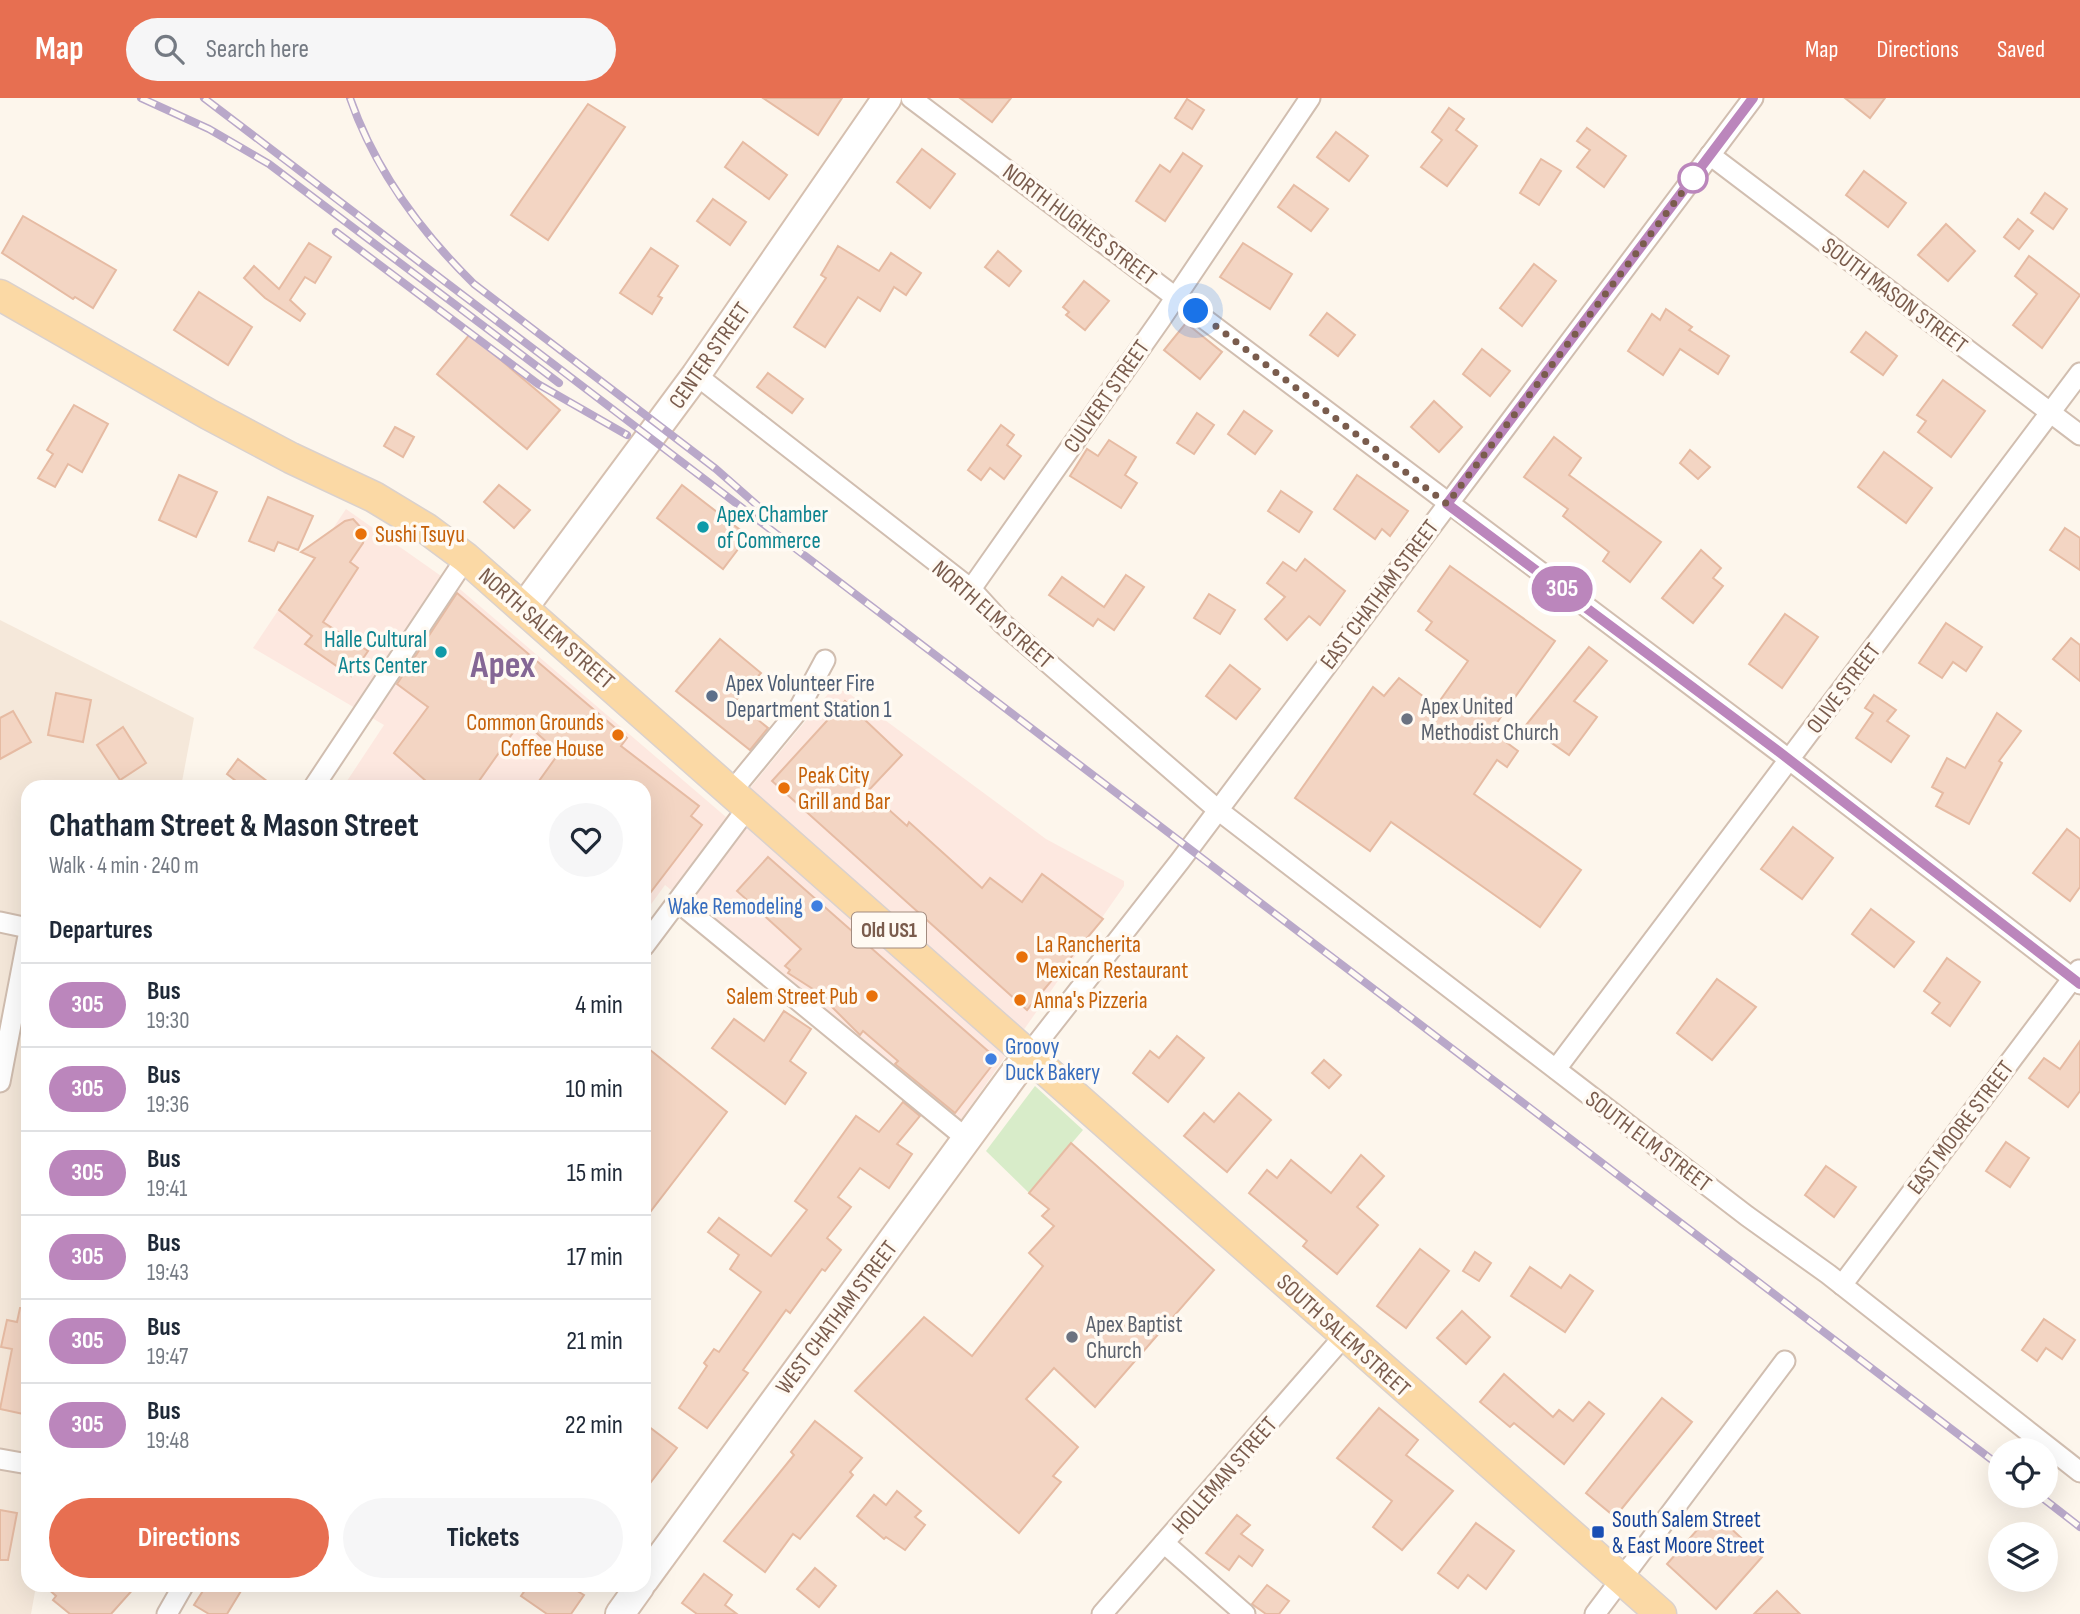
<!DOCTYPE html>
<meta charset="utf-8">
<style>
:root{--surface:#fff;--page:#f6f6f7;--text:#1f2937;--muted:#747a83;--line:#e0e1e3;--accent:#e76f51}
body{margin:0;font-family:"Sofia Sans Condensed",sans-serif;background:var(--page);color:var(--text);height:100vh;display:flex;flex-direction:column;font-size:26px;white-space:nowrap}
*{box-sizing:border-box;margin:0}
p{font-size:23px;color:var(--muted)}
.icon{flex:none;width:38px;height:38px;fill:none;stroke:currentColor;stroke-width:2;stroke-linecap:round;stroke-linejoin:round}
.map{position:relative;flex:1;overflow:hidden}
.drawer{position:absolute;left:21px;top:682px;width:630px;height:812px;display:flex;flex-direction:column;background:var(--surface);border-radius:21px;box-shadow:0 7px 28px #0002}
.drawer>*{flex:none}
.badge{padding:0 14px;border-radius:23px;font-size:24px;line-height:46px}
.buttons{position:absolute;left:1988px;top:1340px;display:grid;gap:14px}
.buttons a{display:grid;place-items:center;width:70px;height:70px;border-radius:50%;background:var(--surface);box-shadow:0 7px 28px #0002;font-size:35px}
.you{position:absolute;width:35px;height:35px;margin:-18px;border:5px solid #fff;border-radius:50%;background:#1a73e8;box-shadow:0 0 0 10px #1a73e833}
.map>.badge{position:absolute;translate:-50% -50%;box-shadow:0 0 0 4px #fff}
h2{padding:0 28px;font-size:26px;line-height:63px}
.round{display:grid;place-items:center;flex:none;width:74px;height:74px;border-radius:37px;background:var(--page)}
.headline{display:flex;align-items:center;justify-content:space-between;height:119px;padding:0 28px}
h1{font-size:33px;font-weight:700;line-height:52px}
.button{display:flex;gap:14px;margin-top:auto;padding:14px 28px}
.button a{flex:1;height:80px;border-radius:42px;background:var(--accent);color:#fff;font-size:28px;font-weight:700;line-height:80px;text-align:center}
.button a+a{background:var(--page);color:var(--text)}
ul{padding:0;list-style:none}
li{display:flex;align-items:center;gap:21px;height:84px;padding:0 28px;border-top:2px solid var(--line)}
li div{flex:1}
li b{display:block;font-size:26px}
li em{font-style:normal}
li .badge{min-width:77px;font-weight:700;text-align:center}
header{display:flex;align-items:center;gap:42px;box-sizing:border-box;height:98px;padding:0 35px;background:var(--accent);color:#fff}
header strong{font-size:33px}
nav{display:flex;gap:38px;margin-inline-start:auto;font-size:24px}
.search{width:490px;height:63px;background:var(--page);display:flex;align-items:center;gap:18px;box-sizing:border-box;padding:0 24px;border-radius:38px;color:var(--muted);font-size:26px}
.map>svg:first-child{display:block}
</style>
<header>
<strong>Map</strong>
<div class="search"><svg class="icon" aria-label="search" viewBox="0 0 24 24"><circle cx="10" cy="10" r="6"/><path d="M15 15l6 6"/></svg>Search here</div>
<nav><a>Map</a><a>Directions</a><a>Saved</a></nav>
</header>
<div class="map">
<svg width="2080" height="1516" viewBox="0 0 2080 1516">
<rect width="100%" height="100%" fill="#fdf6ec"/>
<polygon fill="#f5e8da" points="0,522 194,620 181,689 28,690 28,1488 36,1488 31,1516 0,1516"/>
<polygon fill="#fde8e0" points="346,411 461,492 726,719 833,590 847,594 1046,741 1124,783 1124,788 961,1022 947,1018 665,787 644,816 644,690 349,689 345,686 384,627 253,550"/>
<polygon fill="#d8ecc9" points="1035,988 1083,1032 1029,1095 986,1053"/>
<g fill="#f3d5c3" stroke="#e6bba3" stroke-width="2">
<polygon points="763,0 842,0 818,37"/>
<polygon points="960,0 1011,0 992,24"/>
<polygon points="1845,0 1885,0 1870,20"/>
<polygon points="1187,1 1204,12 1192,31 1175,20"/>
<polygon points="588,6 625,29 548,142 511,117"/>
<polygon points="1449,10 1464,21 1456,32 1477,48 1447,88 1421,69 1442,42 1432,34"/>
<polygon points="1587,30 1626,58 1604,89 1577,69 1590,52 1577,43"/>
<polygon points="1336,34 1368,58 1349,83 1317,59"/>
<polygon points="743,44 787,77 769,101 725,69"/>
<polygon points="922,51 955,76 930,110 897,84"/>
<polygon points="1183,55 1202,68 1165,123 1136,103 1160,67 1170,74"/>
<polygon points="1541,61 1561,73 1539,107 1520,95"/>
<polygon points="1864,73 1906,105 1888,129 1846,97"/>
<polygon points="1294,87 1328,111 1311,133 1278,109"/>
<polygon points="2045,95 2067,111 2053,131 2031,115"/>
<polygon points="713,101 746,124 730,147 697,123"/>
<polygon points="23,118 116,172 93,210 75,199 73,201 2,155"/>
<polygon points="2018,121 2033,133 2019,151 2004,139"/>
<polygon points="1946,126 1975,153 1948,183 1918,157"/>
<polygon points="309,145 331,159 315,185 305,179 290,202 305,216 300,223 265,200 244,180 254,168 279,191"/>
<polygon points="1243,145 1292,176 1270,211 1220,179"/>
<polygon points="838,148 879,173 891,155 921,175 906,197 894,189 880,213 858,199 825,249 794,229 826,180 821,177"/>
<polygon points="651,150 678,168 658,198 662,200 652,216 620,195"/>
<polygon points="998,153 1021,173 1009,188 985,169"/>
<polygon points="2029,158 2080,197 2042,250 2013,227 2037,196 2015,178"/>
<polygon points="1534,166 1556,183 1522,228 1500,210"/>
<polygon points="1084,183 1109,203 1085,232 1066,217 1069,214 1063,209"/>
<polygon points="199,194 252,229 228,267 174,232"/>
<polygon points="1666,211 1692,229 1689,232 1729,258 1718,276 1680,251 1663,277 1628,253 1652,216 1660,222"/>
<polygon points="1327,215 1355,237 1338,258 1310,237"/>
<polygon points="1186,225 1222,254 1200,281 1164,252"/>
<polygon points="1866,234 1897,258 1883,277 1851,254"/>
<polygon points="470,236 560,312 527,351 437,276"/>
<polygon points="1482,251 1510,273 1490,298 1463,276"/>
<polygon points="768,275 803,301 792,315 757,289"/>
<polygon points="1943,282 1985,313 1951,359 1918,334 1926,323 1917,317"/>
<polygon points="1434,303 1462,329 1439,354 1411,329"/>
<polygon points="74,307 108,326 82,374 68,366 55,389 38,380 53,356 47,352"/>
<polygon points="1244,313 1272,333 1255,356 1228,336"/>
<polygon points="1197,315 1214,327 1194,356 1177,345"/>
<polygon points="1001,327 1014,337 1007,347 1021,358 1004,381 990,370 981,382 968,372"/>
<polygon points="395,329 414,339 403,359 384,348"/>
<polygon points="1554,339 1581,360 1569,377 1661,444 1630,484 1603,463 1609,454 1563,418 1568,411 1524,379"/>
<polygon points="1109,342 1136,359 1125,377 1137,385 1121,410 1070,378 1087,351 1098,358"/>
<polygon points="1690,352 1710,369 1698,381 1680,365"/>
<polygon points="1884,354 1932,390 1906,425 1858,389"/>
<polygon points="179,377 217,394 196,439 159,422"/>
<polygon points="1357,377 1408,413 1390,438 1382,431 1375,441 1334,411"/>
<polygon points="499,387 530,412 514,430 484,404"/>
<polygon points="682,387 748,438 723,471 657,420"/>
<polygon points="1281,393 1312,414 1299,434 1268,413"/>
<polygon points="268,399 313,418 298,452 278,444 274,453 249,443"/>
<polygon points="353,421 365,434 363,445 350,464 358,470 323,524 368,553 351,578 305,546 312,538 279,512 315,460 301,454 345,423"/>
<polygon points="2065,430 2080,440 2080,472 2050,452"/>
<polygon points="1701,452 1721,470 1713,480 1723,488 1693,525 1662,500"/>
<polygon points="1305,461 1345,493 1320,527 1309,518 1287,542 1265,521 1285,499 1267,485 1283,464 1296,473"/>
<polygon points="1450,468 1555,543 1491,633 1518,653 1507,669 1497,662 1474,696 1581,772 1540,829 1391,724 1370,753 1295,700 1373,589 1384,598 1399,580 1436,608 1468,563 1426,532 1432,524 1418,513"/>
<polygon points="1126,477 1144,489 1114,532 1098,521 1093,528 1049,497 1062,479 1104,509"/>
<polygon points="457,495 627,640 621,648 699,708 691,718 702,727 644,803 644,690 534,690 559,655 522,622 474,690 434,690 394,655 428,609 397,586"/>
<polygon points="1209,496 1235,512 1220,536 1194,520"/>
<polygon points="1785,516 1818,539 1782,590 1749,566"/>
<polygon points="1946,525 1982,549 1966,573 1953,564 1942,580 1919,565"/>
<polygon points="2071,540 2080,547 2080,583 2053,561"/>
<polygon points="720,541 761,575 735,603 768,630 750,652 676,593"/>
<polygon points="1589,549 1607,563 1574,603 1597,619 1569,657 1526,627"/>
<polygon points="1230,567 1260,591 1236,621 1206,598"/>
<polygon points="56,595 91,602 83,644 48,637"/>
<polygon points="1874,597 1896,612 1887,623 1909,638 1891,664 1856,640 1873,615 1865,610"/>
<polygon points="845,603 902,657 868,693 907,728 909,724 982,790 990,780 1022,804 1042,776 1103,821 1027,912 772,683"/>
<polygon points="13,613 31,644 0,661 0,620"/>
<polygon points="1997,615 2021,633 1999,663 2002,665 1969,726 1936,708 1943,695 1932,689 1947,660 1965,670"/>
<polygon points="123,629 146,665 120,682 97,647"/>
<polygon points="238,661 276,690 245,690 227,676"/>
<polygon points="1793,729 1833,760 1802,801 1761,771"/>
<polygon points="2067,731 2080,741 2080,789 2070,803 2033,775"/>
<polygon points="768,759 997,961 955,1015 895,966 898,963 863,933 860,937 816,893 788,875 790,872 785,868 801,851 737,793"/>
<polygon points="1871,811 1914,844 1894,869 1852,836"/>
<polygon points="1947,860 1980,884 1950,928 1932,915 1940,905 1924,893"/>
<polygon points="1717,881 1756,909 1712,962 1677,935"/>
<polygon points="784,913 811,931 790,963 806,975 785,1006 712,950 734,921 764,943"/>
<polygon points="1177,938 1204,960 1168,1004 1133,975 1150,953 1159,960"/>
<polygon points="2080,943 2080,993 2068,1009 2029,980 2044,960 2060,971"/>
<polygon points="644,947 727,1014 644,1122"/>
<polygon points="1324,962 1341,977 1329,990 1312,975"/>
<polygon points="1239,995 1271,1022 1227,1074 1184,1038 1204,1015 1214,1024"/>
<polygon points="903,1004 920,1018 897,1046 912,1056 889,1090 860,1070 838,1099 851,1109 827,1140 841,1152 825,1173 822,1171 790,1215 786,1212 743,1272 748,1275 707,1330 679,1310 707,1268 704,1265 714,1251 719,1254 761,1194 730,1171 739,1157 708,1134 719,1120 771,1158 807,1112 795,1103 856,1018 879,1034"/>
<polygon points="2006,1044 2029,1060 2010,1089 1986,1073"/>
<polygon points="1071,1045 1214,1172 1095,1309 1054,1270 1026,1301 1078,1349 1053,1378 1061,1384 1019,1435 855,1293 924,1219 972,1258 1043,1168 1029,1155 1054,1128 1042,1118 1049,1111 1029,1095"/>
<polygon points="1361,1057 1384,1078 1357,1109 1378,1127 1337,1176 1303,1148 1307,1143 1249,1095 1267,1072 1277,1080 1291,1062 1331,1095"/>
<polygon points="1826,1068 1856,1089 1834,1119 1805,1097"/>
<polygon points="1420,1151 1449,1173 1406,1230 1377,1208"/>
<polygon points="1475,1154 1491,1165 1479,1183 1463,1173"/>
<polygon points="1530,1169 1561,1190 1570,1177 1593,1193 1565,1234 1511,1198"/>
<polygon points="20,1210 28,1210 28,1317 0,1311 12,1251 1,1249 7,1222 17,1224"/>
<polygon points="1462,1213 1490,1239 1466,1266 1437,1240"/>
<polygon points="2044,1221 2075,1242 2062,1261 2046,1250 2037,1263 2022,1252"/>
<polygon points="1504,1276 1553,1319 1559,1312 1573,1323 1589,1304 1604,1316 1564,1366 1514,1325 1510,1329 1480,1304"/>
<polygon points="1662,1300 1692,1324 1615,1419 1586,1395"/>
<polygon points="1379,1310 1418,1342 1406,1357 1453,1393 1402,1452 1373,1429 1392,1403 1337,1360"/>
<polygon points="815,1323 862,1360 850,1374 853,1377 800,1441 793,1436 765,1474 724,1443 794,1357 791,1354"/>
<polygon points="644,1325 677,1350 644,1393"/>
<polygon points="897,1393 921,1413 915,1419 925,1427 905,1452 886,1439 884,1441 857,1418 874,1397 886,1407"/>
<polygon points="0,1412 17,1415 8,1462 0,1462"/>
<polygon points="1713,1414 1762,1459 1716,1511 1667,1466"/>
<polygon points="1237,1417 1250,1427 1241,1436 1263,1452 1252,1468 1239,1458 1229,1472 1206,1455"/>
<polygon points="1476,1425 1514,1453 1486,1491 1468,1477 1458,1490 1438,1475"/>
<polygon points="815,1470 836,1488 819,1509 797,1491"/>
<polygon points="704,1476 732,1497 725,1507 737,1516 697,1516 682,1505"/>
<polygon points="1267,1487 1289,1503 1279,1516 1266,1516 1252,1506"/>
<polygon points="45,1488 136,1488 111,1516 70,1516 53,1502 56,1498"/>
<polygon points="206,1488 244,1488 227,1516 209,1516 194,1507"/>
<polygon points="528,1488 569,1488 584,1497 571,1516 547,1516 521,1498"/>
<polygon points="1777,1493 1800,1516 1754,1516"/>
</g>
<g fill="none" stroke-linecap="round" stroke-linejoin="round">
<g stroke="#d1beb0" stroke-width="23">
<g id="street">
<polyline points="911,0 1778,653 2080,886"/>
<polyline points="1710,57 2080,337"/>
<polyline points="696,277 971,491 1002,525 1218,712 1747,1118 1828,1176 2080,1374"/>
<polyline points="971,491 1161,221 1310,0"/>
<polyline points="313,690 466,460"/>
<polyline points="732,693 797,614 825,562"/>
<polyline points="678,804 967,1041"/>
<polyline points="0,824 28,830"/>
<polyline points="644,848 749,708"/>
<polyline points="1028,957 1180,763 1753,0"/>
<polyline points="1556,971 2080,275"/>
<polyline points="0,984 28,838"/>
<polyline points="1842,1187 2079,872"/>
<polyline points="0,1361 28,1366"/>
<polyline points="1164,1445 1245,1516"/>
<polyline points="167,1516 183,1488"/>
<polyline points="1102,1516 1345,1237"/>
<polyline points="1595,1516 1785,1263"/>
</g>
</g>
<g stroke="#d6c0b0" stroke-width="32">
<g id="secondary">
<polyline points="524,509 696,277 887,0"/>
<polyline points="644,1482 1028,957"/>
<polyline points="620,1516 640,1488"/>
</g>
</g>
<g stroke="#dad1cd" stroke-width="33">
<polyline id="primary" points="0,197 208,316 291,360 374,399 427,431 466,460 1661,1516"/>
</g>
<use href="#street" stroke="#fff" stroke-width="19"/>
<use href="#secondary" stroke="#fff" stroke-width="28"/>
<use href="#primary" stroke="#fbd9a5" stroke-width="30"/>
<g stroke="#b9a8c9" stroke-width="8">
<g id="rail">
<polyline points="141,0 209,31 269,66 559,285"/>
<polyline points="204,0 2000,1368"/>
<path d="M 350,0 C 375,72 420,133 474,186 L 716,371 L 758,408"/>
<polyline points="336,134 538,286 627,337"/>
<polyline points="2040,1398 2080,1429"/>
</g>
</g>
<use href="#rail" stroke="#fffaf3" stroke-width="5" stroke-dasharray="16" stroke-linecap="butt"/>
</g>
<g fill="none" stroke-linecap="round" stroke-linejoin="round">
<g stroke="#fff" stroke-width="16">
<polyline id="line" points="1753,0 1447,406 1778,653 2080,886"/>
</g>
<use href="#line" stroke="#bb86bc" stroke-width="10"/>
<polyline stroke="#7a5c4d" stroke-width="7" stroke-dasharray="0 12.6" points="1196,213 1447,406 1693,80"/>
</g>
<circle fill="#fff" stroke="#bb86bc" stroke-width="3.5" cx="1693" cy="80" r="14"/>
<g fill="#0f9aa8" stroke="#fffaf3" stroke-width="2.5">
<circle cx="703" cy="429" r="7"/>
<circle cx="441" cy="554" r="7"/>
</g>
<g fill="#e8710a" stroke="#fffaf3" stroke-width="2.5">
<circle cx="361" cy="436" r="7"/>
<circle cx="618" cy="637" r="7"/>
<circle cx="784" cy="690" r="7"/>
<circle cx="1022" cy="859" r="7"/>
<circle cx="872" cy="898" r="7"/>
<circle cx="1020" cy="902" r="7"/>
</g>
<circle fill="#5c6f8a" stroke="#fffaf3" stroke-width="2.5" cx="712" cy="598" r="7"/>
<g fill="#6b7280" stroke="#fffaf3" stroke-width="2.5">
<circle cx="1407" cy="621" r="7"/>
<circle cx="1072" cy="1239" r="7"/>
</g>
<g fill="#3f7fe0" stroke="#fffaf3" stroke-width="2.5">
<circle cx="817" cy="808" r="7"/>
<circle cx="991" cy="961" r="7"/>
</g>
<rect fill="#1a4fb4" stroke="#fffaf3" stroke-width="2.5" x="1591" y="1427" width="14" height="14" rx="3.5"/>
<g text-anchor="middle" stroke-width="7" stroke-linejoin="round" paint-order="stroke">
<rect fill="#fffaf3" stroke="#a28b7f" stroke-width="2" x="852" y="814.5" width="74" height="35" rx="5"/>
<g font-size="21" font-weight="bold" fill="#7a5c4d">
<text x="889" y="839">Old US1</text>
</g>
<g font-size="23" fill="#7a5c4d" stroke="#fffaf3">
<text transform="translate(1080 126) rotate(37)" y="8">NORTH HUGHES STREET</text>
<text transform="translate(1895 197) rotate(37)" y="8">SOUTH MASON STREET</text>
<text transform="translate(709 257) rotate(-55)" y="8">CENTER STREET</text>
<text transform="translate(1106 298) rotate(-55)" y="8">CULVERT STREET</text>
<text transform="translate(1379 496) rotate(-53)" y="8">EAST CHATHAM STREET</text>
<text transform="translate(993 516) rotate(41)" y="8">NORTH ELM STREET</text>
<text transform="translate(547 530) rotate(41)" y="8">NORTH SALEM STREET</text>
<text transform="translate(1843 590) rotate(-53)" y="8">OLIVE STREET</text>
<text transform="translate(1960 1029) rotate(-53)" y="8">EAST MOORE STREET</text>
<text transform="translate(1649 1043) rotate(37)" y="8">SOUTH ELM STREET</text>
<text transform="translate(836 1219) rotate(-53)" y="8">WEST CHATHAM STREET</text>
<text transform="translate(1344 1237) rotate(42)" y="8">SOUTH SALEM STREET</text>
<text transform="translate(1224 1377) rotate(-49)" y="8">HOLLEMAN STREET</text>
</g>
<g font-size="23" fill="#0d838f" stroke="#fffaf3" text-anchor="start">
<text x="717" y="424">Apex Chamber<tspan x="717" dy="26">of Commerce</tspan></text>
<text x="427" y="549" text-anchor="end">Halle Cultural<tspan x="427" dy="26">Arts Center</tspan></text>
</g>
<g font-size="23" fill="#c56008" stroke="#fffaf3" text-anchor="start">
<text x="375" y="444">Sushi Tsuyu</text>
<text x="604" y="632" text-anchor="end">Common Grounds<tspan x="604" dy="26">Coffee House</tspan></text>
<text x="798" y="685">Peak City<tspan x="798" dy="26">Grill and Bar</tspan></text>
<text x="1036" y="854">La Rancherita<tspan x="1036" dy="26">Mexican Restaurant</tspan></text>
<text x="858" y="906" text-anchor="end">Salem Street Pub</text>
<text x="1034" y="910">Anna's Pizzeria</text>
</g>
<g font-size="23" fill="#4e5e75" stroke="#fffaf3" text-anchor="start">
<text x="726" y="593">Apex Volunteer Fire<tspan x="726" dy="26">Department Station 1</tspan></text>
</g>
<g font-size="23" fill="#5b616d" stroke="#fffaf3" text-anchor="start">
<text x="1421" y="616">Apex United<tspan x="1421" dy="26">Methodist Church</tspan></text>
<text x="1086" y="1234">Apex Baptist<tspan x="1086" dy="26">Church</tspan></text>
</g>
<g font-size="23" fill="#366cbe" stroke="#fffaf3" text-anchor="end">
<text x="803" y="816">Wake Remodeling</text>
<text x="1005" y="956" text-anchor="start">Groovy<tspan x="1005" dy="26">Duck Bakery</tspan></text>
</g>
<g font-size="23" fill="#164399" stroke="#fffaf3" text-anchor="start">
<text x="1612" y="1429">South Salem Street<tspan x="1612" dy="26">&amp; East Moore Street</tspan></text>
</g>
<g font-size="37" font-weight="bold" fill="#846695" stroke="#fffaf3">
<text x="503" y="579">Apex</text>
</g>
</g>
</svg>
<div class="buttons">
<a><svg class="icon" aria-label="locate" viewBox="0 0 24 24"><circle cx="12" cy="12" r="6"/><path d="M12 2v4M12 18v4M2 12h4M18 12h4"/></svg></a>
<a><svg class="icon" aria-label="layers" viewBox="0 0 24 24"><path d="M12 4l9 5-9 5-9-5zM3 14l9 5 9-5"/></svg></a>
</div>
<div class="you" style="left:1196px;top:213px"></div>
<b class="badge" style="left:1562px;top:491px;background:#bb86bc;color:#fff">305</b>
<section class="drawer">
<div class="headline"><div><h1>Chatham Street &amp; Mason Street</h1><p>Walk · 4 min · 240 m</p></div><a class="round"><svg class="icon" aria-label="heart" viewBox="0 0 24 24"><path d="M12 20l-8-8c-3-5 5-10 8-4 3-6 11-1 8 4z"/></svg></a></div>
<h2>Departures</h2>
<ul>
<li><span class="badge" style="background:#bb86bc;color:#fff">305</span><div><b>Bus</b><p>19:30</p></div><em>4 min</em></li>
<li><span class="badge" style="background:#bb86bc;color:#fff">305</span><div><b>Bus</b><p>19:36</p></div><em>10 min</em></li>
<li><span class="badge" style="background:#bb86bc;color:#fff">305</span><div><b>Bus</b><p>19:41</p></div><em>15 min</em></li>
<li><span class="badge" style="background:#bb86bc;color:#fff">305</span><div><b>Bus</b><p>19:43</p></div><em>17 min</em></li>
<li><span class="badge" style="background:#bb86bc;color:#fff">305</span><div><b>Bus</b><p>19:47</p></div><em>21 min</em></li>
<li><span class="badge" style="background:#bb86bc;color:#fff">305</span><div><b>Bus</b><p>19:48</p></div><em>22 min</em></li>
</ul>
<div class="button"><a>Directions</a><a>Tickets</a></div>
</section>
</div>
